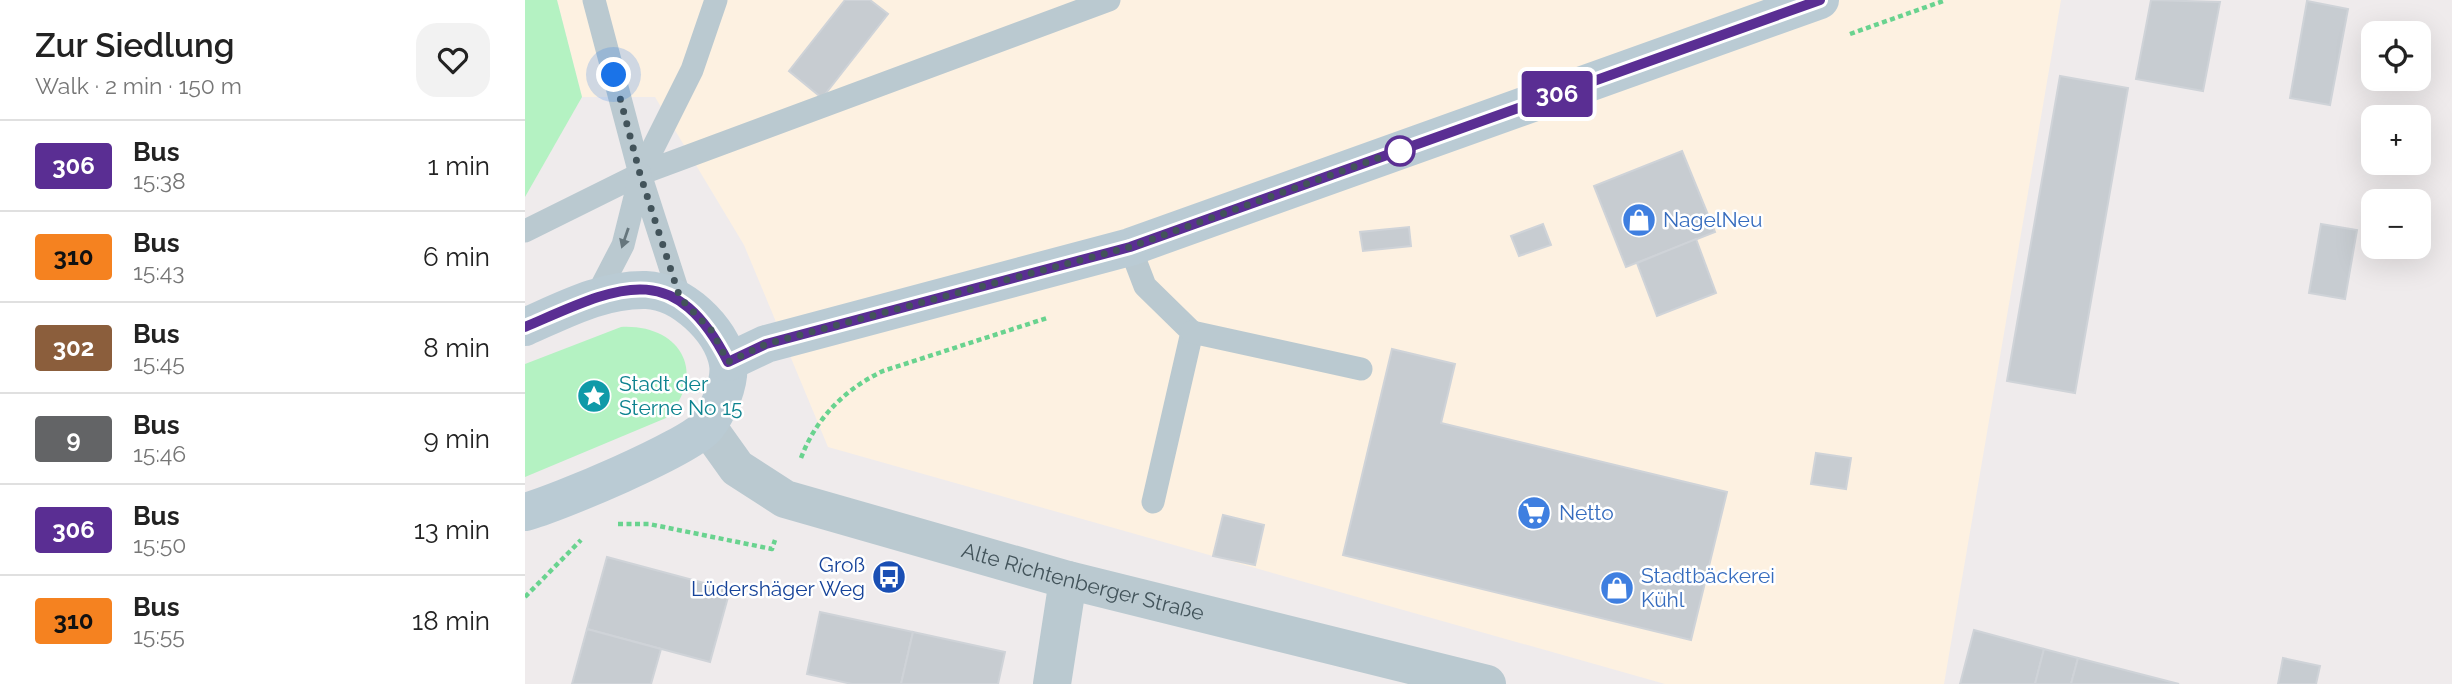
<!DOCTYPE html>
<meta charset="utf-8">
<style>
:root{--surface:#fff;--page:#f2f2f2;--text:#222;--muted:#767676;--line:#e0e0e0}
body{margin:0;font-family:Raleway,sans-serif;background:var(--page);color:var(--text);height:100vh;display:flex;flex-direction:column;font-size:26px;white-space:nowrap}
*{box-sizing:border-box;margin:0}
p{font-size:23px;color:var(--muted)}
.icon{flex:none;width:38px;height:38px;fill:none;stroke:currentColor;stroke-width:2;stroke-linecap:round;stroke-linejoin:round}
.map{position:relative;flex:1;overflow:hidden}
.side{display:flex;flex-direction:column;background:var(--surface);width:525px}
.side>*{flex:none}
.badge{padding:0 14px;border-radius:5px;font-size:24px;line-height:46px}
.tools{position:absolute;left:1836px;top:21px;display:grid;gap:14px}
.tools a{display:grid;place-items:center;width:70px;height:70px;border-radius:14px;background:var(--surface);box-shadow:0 7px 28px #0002;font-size:35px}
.you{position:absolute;width:35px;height:35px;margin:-18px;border:5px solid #fff;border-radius:50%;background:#1a73e8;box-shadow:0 0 0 10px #1a73e833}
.map>.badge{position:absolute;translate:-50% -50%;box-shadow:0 0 0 4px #fff}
.round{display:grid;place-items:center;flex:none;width:74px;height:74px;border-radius:21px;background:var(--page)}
.head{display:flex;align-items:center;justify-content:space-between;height:119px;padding:0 35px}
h1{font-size:33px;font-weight:600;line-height:52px}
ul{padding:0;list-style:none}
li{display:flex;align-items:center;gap:21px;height:91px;padding:0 35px;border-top:2px solid var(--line)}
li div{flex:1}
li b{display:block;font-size:26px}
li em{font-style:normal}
li .badge{min-width:77px;font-weight:700;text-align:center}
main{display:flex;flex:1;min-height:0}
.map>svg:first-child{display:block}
</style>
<main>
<section class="side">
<div class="head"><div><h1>Zur Siedlung</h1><p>Walk · 2 min · 150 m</p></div><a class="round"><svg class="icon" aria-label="heart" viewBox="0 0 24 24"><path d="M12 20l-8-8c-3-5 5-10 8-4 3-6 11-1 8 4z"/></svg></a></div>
<ul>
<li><span class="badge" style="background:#5a2e93;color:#fff">306</span><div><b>Bus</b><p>15:38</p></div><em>1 min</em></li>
<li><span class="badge" style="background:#f58220;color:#111">310</span><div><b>Bus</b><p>15:43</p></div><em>6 min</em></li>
<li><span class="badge" style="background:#8b5e3c;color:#fff">302</span><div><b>Bus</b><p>15:45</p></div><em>8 min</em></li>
<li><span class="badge" style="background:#636466;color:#fff">9</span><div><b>Bus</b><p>15:46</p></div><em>9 min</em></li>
<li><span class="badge" style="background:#5a2e93;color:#fff">306</span><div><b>Bus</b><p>15:50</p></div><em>13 min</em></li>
<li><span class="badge" style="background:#f58220;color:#111">310</span><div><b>Bus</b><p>15:55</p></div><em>18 min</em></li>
</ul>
</section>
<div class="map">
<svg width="1927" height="684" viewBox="0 0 1927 684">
<rect width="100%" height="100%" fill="#efebec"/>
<polygon fill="#fdf1e1" points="32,0 1536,0 1419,684 1140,684 303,447 219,245 130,97 57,97"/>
<g fill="#b4f2c2">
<polygon points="0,0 32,0 57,97 0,197"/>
<path d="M 96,327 C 155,324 184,373 141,418 L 0,477 L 0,364 Z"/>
</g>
<g fill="#c7ccd1" stroke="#cfd3d8" stroke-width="2">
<polygon points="320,0 345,0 363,14 297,98 264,71"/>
<polygon points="1626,0 1695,2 1678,91 1611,79"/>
<polygon points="1782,1 1823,9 1805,105 1765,98"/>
<polygon points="1535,76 1603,88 1550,393 1482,381"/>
<polygon points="1157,151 1190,232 1101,267 1069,186"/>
<polygon points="1018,224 1026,245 994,256 986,236"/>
<polygon points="1796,224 1832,230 1820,299 1784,293"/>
<polygon points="884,227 886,246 838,251 835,232"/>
<polygon points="1171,239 1191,293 1132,316 1112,263"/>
<polygon points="867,349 930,364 916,423 1202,492 1166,640 818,555"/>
<polygon points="1291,453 1326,458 1321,489 1286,484"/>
<polygon points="698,515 739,525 730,565 688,556"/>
<polygon points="82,557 205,590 185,662 62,629"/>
<polygon points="295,612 388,632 376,684 327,684 282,674"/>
<polygon points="62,629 136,649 126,684 47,684"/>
<polygon points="1449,630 1519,649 1510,684 1435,684"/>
<polygon points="388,632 480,652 473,684 376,684"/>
<polygon points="1519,649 1553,658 1546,684 1510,684"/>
<polygon points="1553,658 1654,684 1546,684"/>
<polygon points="1758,658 1795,666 1791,684 1753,684"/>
</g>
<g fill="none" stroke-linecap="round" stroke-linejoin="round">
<g stroke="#69d38f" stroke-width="4.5" stroke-dasharray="5 3.5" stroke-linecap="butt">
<polyline points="1325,34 1421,0"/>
<path d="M 276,458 C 291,418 320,389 358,371 L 522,318"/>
<polyline points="93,524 124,524 247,549 250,540"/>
<polyline points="0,597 56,540"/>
</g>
<g stroke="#bac9d0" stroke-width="23">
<polyline points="69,0 115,174 155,298"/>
<polyline points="191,0 167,70 115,174 584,0"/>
<polyline points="0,231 115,174"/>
<polyline points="605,247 620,286 667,332 628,502"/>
<polyline points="71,297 98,245 115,177"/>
<polyline points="667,332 836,369"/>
</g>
<g stroke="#bac9d0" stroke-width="38">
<path id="s1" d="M 182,426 L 212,468 L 260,499 L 543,580 L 962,684"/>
<polyline points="527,684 543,580"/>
</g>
<g stroke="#bacbd4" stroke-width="38">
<path d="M 0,327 C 39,310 77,289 121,290 C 156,291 196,328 203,363 C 206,382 193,412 181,427 C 164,448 31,504 0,512"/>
<polyline points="203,362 241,344 605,247 1295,0"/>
</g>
</g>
<defs><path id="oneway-solid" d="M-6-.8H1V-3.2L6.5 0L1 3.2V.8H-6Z" transform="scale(1.75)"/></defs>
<use fill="#66767d" href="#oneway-solid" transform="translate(100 238) rotate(109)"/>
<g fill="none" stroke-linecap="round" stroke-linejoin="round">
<g stroke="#fff" stroke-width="16">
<path id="line" d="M 0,327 C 91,288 148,254 203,362 L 241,344 L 605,247 L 1295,0"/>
</g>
<use href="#line" stroke="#5a2e93" stroke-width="10"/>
<polyline stroke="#42535a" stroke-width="7" stroke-dasharray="0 12.6" points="89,75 115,174 155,298 187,331 203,362 241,344 605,247 887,146 875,151"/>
</g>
<defs>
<g id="shop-disc" transform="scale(1.75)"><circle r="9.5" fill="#3f7fe0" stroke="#fff"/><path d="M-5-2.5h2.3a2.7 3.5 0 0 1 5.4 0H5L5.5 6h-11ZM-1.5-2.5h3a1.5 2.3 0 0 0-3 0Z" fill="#fff"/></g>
<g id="sight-disc" transform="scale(1.75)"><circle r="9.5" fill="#0f9aa8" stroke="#fff"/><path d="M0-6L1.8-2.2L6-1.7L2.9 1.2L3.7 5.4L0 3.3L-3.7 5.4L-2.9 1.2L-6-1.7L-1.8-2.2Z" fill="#fff"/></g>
<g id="supermarket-disc" transform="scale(1.75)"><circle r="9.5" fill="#3f7fe0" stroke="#fff"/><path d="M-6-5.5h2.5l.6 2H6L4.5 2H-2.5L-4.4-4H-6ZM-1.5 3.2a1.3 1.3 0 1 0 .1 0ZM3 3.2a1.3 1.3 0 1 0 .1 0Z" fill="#fff"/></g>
<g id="bus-disc" transform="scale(1.75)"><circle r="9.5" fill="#1a4fb4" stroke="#fff"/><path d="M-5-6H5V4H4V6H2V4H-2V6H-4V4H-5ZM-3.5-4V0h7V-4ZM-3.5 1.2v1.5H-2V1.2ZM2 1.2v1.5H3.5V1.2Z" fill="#fff"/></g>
</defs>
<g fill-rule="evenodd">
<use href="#shop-disc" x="1114" y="220"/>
<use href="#sight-disc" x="69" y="396"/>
<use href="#supermarket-disc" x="1009" y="513"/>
<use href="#bus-disc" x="364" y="577"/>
<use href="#shop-disc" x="1092" y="588"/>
</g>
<circle fill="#fff" stroke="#5a2e93" stroke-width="3.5" cx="875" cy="151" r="14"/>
<g text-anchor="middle" stroke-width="5" stroke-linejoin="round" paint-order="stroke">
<g font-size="21" fill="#366cbe" stroke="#fff" text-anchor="start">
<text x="1138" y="227">NagelNeu</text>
<text x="1034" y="520">Netto</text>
<text x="1116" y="583">Stadtbäckerei<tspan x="1116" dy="24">Kühl</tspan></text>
</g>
<g font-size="21" fill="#0d838f" stroke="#fff" text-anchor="start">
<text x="94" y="391">Stadt der<tspan x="94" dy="24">Sterne No 15</tspan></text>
</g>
<g font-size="21" fill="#164399" stroke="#fff" text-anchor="end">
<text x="340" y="572">Groß<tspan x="340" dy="24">Lüdershäger Weg</tspan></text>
</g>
<g font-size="21" fill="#42535a" stroke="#fff">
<text dy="7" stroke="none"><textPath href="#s1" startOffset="418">Alte Richtenberger Straße</textPath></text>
</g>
</g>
</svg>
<div class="tools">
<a><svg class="icon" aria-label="locate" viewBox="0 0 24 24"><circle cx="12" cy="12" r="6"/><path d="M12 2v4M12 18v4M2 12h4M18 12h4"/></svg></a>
<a>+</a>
<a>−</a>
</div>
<div class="you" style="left:89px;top:75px"></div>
<b class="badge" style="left:1032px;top:94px;background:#5a2e93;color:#fff">306</b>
</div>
</main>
